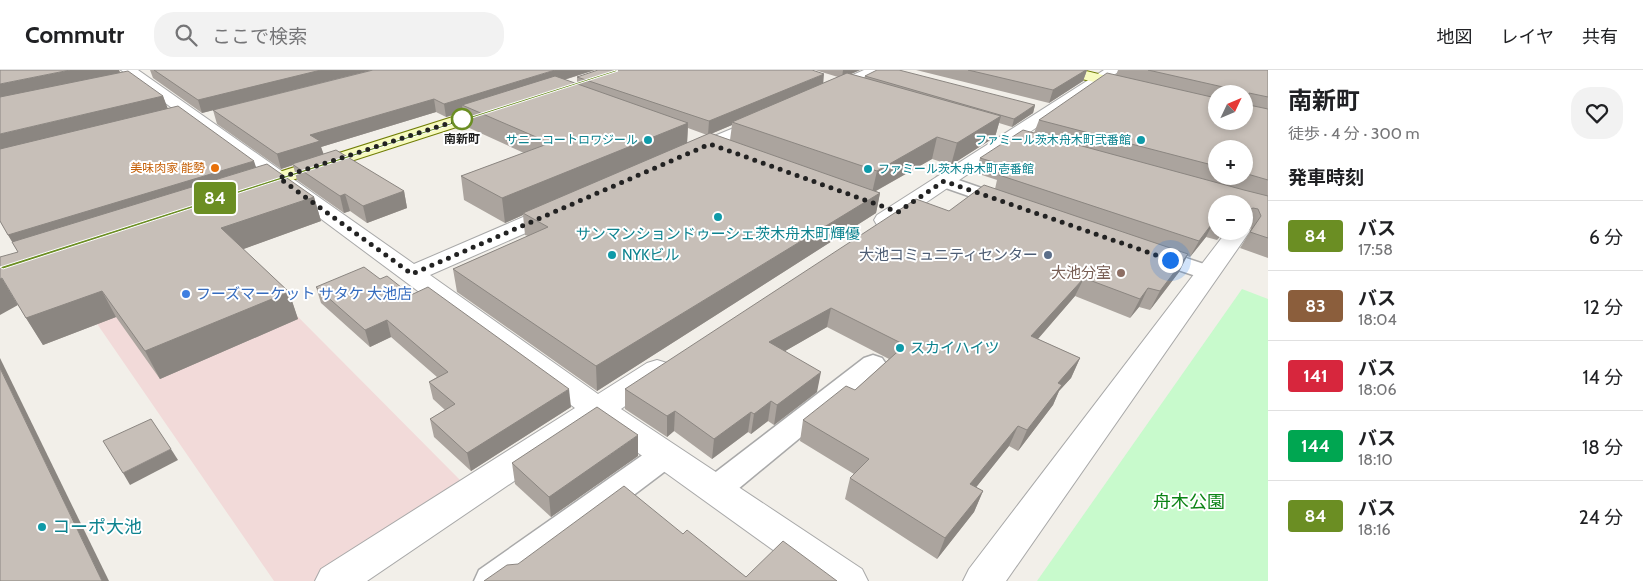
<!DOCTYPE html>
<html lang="ja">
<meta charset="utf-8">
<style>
:root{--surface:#fff;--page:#f2f2f2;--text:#202124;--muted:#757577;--line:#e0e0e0}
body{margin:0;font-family:Cabin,"Noto Sans JP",sans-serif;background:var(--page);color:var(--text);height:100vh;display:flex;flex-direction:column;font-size:19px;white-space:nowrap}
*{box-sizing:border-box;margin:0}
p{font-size:16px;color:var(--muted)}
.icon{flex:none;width:28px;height:28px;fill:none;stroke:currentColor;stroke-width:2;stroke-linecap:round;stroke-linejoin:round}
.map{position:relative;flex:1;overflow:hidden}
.details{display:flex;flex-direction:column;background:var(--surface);width:375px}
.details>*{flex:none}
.badge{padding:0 10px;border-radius:4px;font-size:18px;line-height:32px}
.needle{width:32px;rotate:46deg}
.controls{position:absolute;left:1208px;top:15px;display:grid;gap:10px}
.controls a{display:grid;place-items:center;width:45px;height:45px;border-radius:50%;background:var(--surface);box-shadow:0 2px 8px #0003;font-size:25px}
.you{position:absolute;width:25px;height:25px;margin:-12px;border:4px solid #fff;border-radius:50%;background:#1a73e8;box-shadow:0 0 0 8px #1a73e833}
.map>.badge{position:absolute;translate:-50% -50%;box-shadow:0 0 0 2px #fff}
h2{padding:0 20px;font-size:19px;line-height:45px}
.round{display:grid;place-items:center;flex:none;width:52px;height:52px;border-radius:20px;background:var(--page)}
.overview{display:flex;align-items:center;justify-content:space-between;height:85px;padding:0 20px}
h1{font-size:24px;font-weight:700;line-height:38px}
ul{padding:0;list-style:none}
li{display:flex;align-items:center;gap:15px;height:70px;padding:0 20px;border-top:1px solid var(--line)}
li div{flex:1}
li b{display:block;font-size:19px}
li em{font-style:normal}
li .badge{min-width:55px;font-weight:700;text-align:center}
header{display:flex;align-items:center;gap:30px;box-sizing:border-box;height:70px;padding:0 25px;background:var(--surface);border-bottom:1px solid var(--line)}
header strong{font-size:24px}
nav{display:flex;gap:28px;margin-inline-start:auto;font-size:18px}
.search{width:350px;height:45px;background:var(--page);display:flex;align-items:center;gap:12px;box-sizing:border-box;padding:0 18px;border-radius:20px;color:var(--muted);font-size:19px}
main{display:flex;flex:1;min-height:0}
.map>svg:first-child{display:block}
</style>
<header>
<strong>Commutr</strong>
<div class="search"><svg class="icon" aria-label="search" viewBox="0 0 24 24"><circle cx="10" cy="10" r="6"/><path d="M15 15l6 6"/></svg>ここで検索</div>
<nav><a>地図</a><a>レイヤ</a><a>共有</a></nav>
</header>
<main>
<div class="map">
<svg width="1268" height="511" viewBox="0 0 1268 511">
<rect width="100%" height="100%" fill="#f2efe9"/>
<polygon fill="#f2dad9" points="203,151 462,412 314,511 274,511 60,200"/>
<polygon fill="#c8facc" points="1242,219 1268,229 1268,511 1037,511"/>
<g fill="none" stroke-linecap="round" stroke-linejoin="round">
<g stroke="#a9a9a9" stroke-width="3">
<g id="lane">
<polygon points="944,105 1013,129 1016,133 1013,137 1006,139 937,115 935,111 937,107"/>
<polygon points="1150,176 1216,198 1219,203 1216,208 1208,210 1142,188 1139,183 1142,178"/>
<polygon points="873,285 882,288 886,294 882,300 726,429 715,433 704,429 699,420 704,411 864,288"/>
<polygon points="665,374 676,377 680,385 676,393 520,511 474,511 479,500 654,377"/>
</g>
</g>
<g stroke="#a9a9a9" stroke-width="2">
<g id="street">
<polygon points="121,0 138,0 414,194 551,135 559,133 567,135 570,140 567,145 430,205 598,324 647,293 657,290 667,293 672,300 667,307 621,339 862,499 868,511 816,511 598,354 367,511 315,511 321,499 575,338"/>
<polygon points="864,0 884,0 882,3 833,25 821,25 819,22 821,19"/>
<polygon points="1104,0 1121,0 893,155 885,157 877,155 874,150 877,145"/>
<polygon points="765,45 771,46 774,50 771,54 697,87 690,89 683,87 680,83 683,79"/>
<polygon points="1244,155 1247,156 1250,161 1006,511 963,511 969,499 1227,161 1244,161"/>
</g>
</g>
<g stroke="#707d05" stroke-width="2">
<g id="secondary">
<polygon points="1056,0 1082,0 1140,14 1142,17 1140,20 1134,22 1058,3"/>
<polygon points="500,32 506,33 508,37 506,41 255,122 248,124 241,122 238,118 241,114"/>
</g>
</g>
<use href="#lane" fill="#fff" fill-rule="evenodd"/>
<use href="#street" fill="#fff" fill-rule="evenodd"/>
<use href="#secondary" fill="#f7fabf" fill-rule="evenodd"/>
</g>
<g fill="#aba49e" fill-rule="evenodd">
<polygon points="119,0 120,2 163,26 167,38 256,97 314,127 321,151 243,179 289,222 298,249 160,309 116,247 43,275 18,235 18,182 0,151"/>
<polygon points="150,0 372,0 202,43 153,8"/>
<path d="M 595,0 L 564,10 L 577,14 L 577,7 L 823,13 L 838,7 L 815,0 L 860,0 L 851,4 L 864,8 L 865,6 L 1035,35 L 1033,43 L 1012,57 L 999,53 L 995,67 L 951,95 L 932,89 L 876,121 L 880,123 L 876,143 L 597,321 L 457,222 L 453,199 L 528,166 L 525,165 L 523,145 L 505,153 L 464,130 L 461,106 L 524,83 L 465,56 L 463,42 L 446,47 L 436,42 L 321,77 L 323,84 L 404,121 L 407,138 L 367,153 L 350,141 L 344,143 L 297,110 L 293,95 L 281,99 L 217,54 L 213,40 ZM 732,55 L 730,70 L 711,64 ZM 688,58 L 707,65 L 687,73 Z"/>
<polygon points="916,0 1087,0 1083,11 1049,33"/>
<path d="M 1118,0 L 1268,0 L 1268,188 L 1240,178 L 1251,160 L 1249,155 L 1245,154 L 1244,156 L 1244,134 L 1216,134 L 1216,161 L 1224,161 L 1217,170 L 1206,167 L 1190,187 L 1187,186 L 1179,202 L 1150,240 L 1139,237 L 1130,248 L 1075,226 L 1038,269 L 1080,288 L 1071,308 L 1059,321 L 1053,335 L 1018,381 L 1009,376 L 976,417 L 983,421 L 974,442 L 937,489 L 845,429 L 850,408 L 854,404 L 800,371 L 803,350 L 855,320 L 889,289 L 827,257 L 785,281 L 817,322 L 774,355 L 768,351 L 751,364 L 748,362 L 712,389 L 674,361 L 667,367 L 625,339 L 625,319 L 949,141 L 995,119 L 997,110 L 976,103 L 980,88 L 1034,63 L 1039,50 L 1116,5 ZM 1216,24 L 1244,24 L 1216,51 ZM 1216,79 L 1244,79 L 1244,106 L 1216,106 Z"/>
<polygon points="380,209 411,225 571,337 471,401 434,367 430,349 445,340 433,329 429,312 437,307 391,267 370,277 321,233 316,217"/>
<polygon points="638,386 551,447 515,414 512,393"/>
</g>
<g fill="#8b8681">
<polygon points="70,0 119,0 120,3 0,28 0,14"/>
<polygon points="321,0 372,0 202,43 198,30"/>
<polygon points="555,0 595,0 471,39 462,35 463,42 446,47 444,34"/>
<polygon points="843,0 860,0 842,8"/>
<polygon points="1086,0 1087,0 1083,11 1049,33 1053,20"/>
<polygon points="824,4 823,16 732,52 732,55 708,65 709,51"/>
<polygon points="163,26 168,39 0,80 0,64"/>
<polygon points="434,29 436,42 321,77 324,85 292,94 293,95 281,99 277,84 310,65"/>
<polygon points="1035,35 1033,43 1012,57 1014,49"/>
<polygon points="1001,46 995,67 951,95 957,73"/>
<polygon points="688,53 687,74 523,143 523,145 505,153 502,128"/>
<polygon points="937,67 932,89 872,123 877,101"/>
<polygon points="254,91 259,106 18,181 8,165"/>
<polygon points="404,121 407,138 367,153 363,136"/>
<polygon points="880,123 876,143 597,321 596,296"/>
<polygon points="345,124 350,141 344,143 340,126"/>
<polygon points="314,127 321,151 230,184 221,158"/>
<polygon points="1214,151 1206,167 1190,187 1199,171"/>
<polygon points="1222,161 1224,161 1217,170"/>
<polygon points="1188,184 1179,202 1150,240 1160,221"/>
<polygon points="2,208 18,235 0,245 0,209"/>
<polygon points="1084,208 1075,226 1023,286 1031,266"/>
<polygon points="1148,218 1139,237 1130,248 1140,229"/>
<polygon points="102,221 116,247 43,275 26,248"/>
<polygon points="289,222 298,249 160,309 145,281"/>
<polygon points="831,238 827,257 766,292 769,272"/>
<polygon points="387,250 391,267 370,277 365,260"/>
<polygon points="0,288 109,511 102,511 0,298"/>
<polygon points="1080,288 1071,308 1059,321 1053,335 1018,381 1027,360 1058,313"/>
<polygon points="821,302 817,322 774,355 777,335"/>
<polygon points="569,319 571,337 471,401 467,383"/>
<polygon points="771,331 768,351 751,364 754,344"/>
<polygon points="675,341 674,361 667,367 667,346"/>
<polygon points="751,342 748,362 712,389 714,369"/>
<polygon points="1018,356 1009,376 962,435 970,414"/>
<polygon points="638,365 638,386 551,447 549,427"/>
<polygon points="171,379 178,390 130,415 123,403"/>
<polygon points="983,421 974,442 937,489 945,468"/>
</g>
<g fill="#c7bfb8" stroke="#8b8681">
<polygon points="0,0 70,0 0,14"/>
<polygon points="154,0 321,0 198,30"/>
<polygon points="373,0 555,0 444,34 434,29 310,65 320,71 277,84 213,40"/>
<polygon points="598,0 812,0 824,4 709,51 577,7"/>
<polygon points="877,0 899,0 1035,35 1014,49 865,6"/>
<polygon points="968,0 1086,0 1053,20"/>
<polygon points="1148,0 1268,0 1268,27 1249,23 1249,35 1268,39 1268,110 1244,103 1244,79 1216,79 1216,96 1039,50 1107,3 1216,28 1216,51 1244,51 1244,24 1224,24 1223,17"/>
<polygon points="128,1 163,26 0,64 0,27"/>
<polygon points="847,3 1001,46 957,73 937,67 877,101 732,52"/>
<polygon points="555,6 688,53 502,128 461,106 550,73 462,35"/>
<polygon points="178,36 254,91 8,165 0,151 0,79"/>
<polygon points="1023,60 1244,120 1268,126 1268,168 1250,162 1261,146 1258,139 1253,138 1251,139 1251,143 1244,144 1244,134 1216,134 1216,151 1214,151 1199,171 999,105 1010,97 980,88"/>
<polygon points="710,63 880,123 596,296 453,199 548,157 523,143"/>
<polygon points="336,80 404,121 363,136 345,124 340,126 292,94"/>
<polygon points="267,94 314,127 221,158 289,222 145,281 102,221 26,248 2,208 0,209 0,187 18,182 12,172"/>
<polygon points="984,115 1188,184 1160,221 1148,218 1140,229 1084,208 1031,266 1080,288 1058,313 1062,315 1027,360 1018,356 970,414 983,421 945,468 850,408 869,389 803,350 846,316 855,320 905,275 831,238 769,272 821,302 777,335 771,331 754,344 751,342 714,369 675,341 667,346 625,319 916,129 949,141"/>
<polygon points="364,197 380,209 387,206 411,225 428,217 569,319 467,383 430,349 455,334 429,312 448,302 387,250 365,260 316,217"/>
<polygon points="0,298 102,511 0,511"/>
<polygon points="597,337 638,365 549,427 512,393"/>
<polygon points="151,349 171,379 123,403 103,371"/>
<polygon points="624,416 683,464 687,460 746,507 783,471 837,511 484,511 507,495 518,494"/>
</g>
<polygon fill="#6b8e23" stroke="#fff" points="616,0 618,1 3,199 0,197"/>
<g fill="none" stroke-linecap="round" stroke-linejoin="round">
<polyline stroke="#222" stroke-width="5" stroke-dasharray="0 9" points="462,49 279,108 412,204 710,74 898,142 944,111 1170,190"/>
</g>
<circle fill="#fff" stroke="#6b8e23" stroke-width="2.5" cx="462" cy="49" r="10"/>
<g fill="#0f9aa8" stroke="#fff" stroke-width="2">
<circle cx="648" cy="70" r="5"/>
<circle cx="1141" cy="70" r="5"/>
<circle cx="868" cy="99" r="5"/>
<circle cx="718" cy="147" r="5"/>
<circle cx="612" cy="185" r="5"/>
<circle cx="900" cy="278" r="5"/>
<circle cx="42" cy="457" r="5"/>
</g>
<circle fill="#e8710a" stroke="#fff" stroke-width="2" cx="215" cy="98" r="5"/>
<circle fill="#5c6f8a" stroke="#fff" stroke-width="2" cx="1048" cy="185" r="5"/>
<circle fill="#8d6e63" stroke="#fff" stroke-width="2" cx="1121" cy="203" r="5"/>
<circle fill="#3f7fe0" stroke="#fff" stroke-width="2" cx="186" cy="224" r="5"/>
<g text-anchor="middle" stroke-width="4" stroke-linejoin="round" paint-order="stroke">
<g font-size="12" font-weight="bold" fill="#222" stroke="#fff">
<text x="462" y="73">南新町</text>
</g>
<g font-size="12" fill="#0d838f" stroke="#fff" text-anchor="end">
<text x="638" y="74">サニーコートロワジール</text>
<text x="1131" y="74">ファミール茨木舟木町弐番館</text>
<text x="878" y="103" text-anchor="start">ファミール茨木舟木町壱番館</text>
</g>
<g font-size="12" fill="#c56008" stroke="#fff" text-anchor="end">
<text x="205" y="102">美味肉家 能勢</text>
</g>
<g font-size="15" fill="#0d838f" stroke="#fff" text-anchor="start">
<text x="718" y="169" text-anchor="middle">サンマンションドゥーシェ茨木舟木町輝優</text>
<text x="622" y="190">NYKビル</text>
<text x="910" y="283">スカイハイツ</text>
</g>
<g font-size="15" fill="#4e5e75" stroke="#fff" text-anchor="end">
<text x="1038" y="190">大池コミュニティセンター</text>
</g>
<g font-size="15" fill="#785e54" stroke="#fff" text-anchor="end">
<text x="1111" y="208">大池分室</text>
</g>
<g font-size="15" fill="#366cbe" stroke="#fff" text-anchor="start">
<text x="196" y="229">フーズマーケット サタケ 大池店</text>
</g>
<g font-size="18" fill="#0c8416" stroke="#fff">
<text x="1189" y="438">舟木公園</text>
</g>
<g font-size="18" fill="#0d838f" stroke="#fff" text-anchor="start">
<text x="52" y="463">コーポ大池</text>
</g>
</g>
</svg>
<div class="controls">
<a><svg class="needle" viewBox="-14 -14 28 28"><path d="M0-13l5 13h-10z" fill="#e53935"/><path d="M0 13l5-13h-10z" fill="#757577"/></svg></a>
<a>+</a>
<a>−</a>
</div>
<div class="you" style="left:1170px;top:190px"></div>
<b class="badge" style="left:215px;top:128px;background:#6b8e23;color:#fff">84</b>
</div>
<section class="details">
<div class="overview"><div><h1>南新町</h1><p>徒歩 · 4 分 · 300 m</p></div><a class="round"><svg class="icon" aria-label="heart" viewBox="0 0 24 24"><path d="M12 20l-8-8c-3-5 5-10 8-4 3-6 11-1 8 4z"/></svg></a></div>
<h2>発車時刻</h2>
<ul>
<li><span class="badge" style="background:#6b8e23;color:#fff">84</span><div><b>バス</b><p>17:58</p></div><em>6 分</em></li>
<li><span class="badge" style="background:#8b5e3c;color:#fff">83</span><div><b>バス</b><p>18:04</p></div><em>12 分</em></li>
<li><span class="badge" style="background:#d7263d;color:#fff">141</span><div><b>バス</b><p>18:06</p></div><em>14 分</em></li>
<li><span class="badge" style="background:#00a651;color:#fff">144</span><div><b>バス</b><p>18:10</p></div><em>18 分</em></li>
<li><span class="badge" style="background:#6b8e23;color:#fff">84</span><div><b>バス</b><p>18:16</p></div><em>24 分</em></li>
</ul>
</section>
</main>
